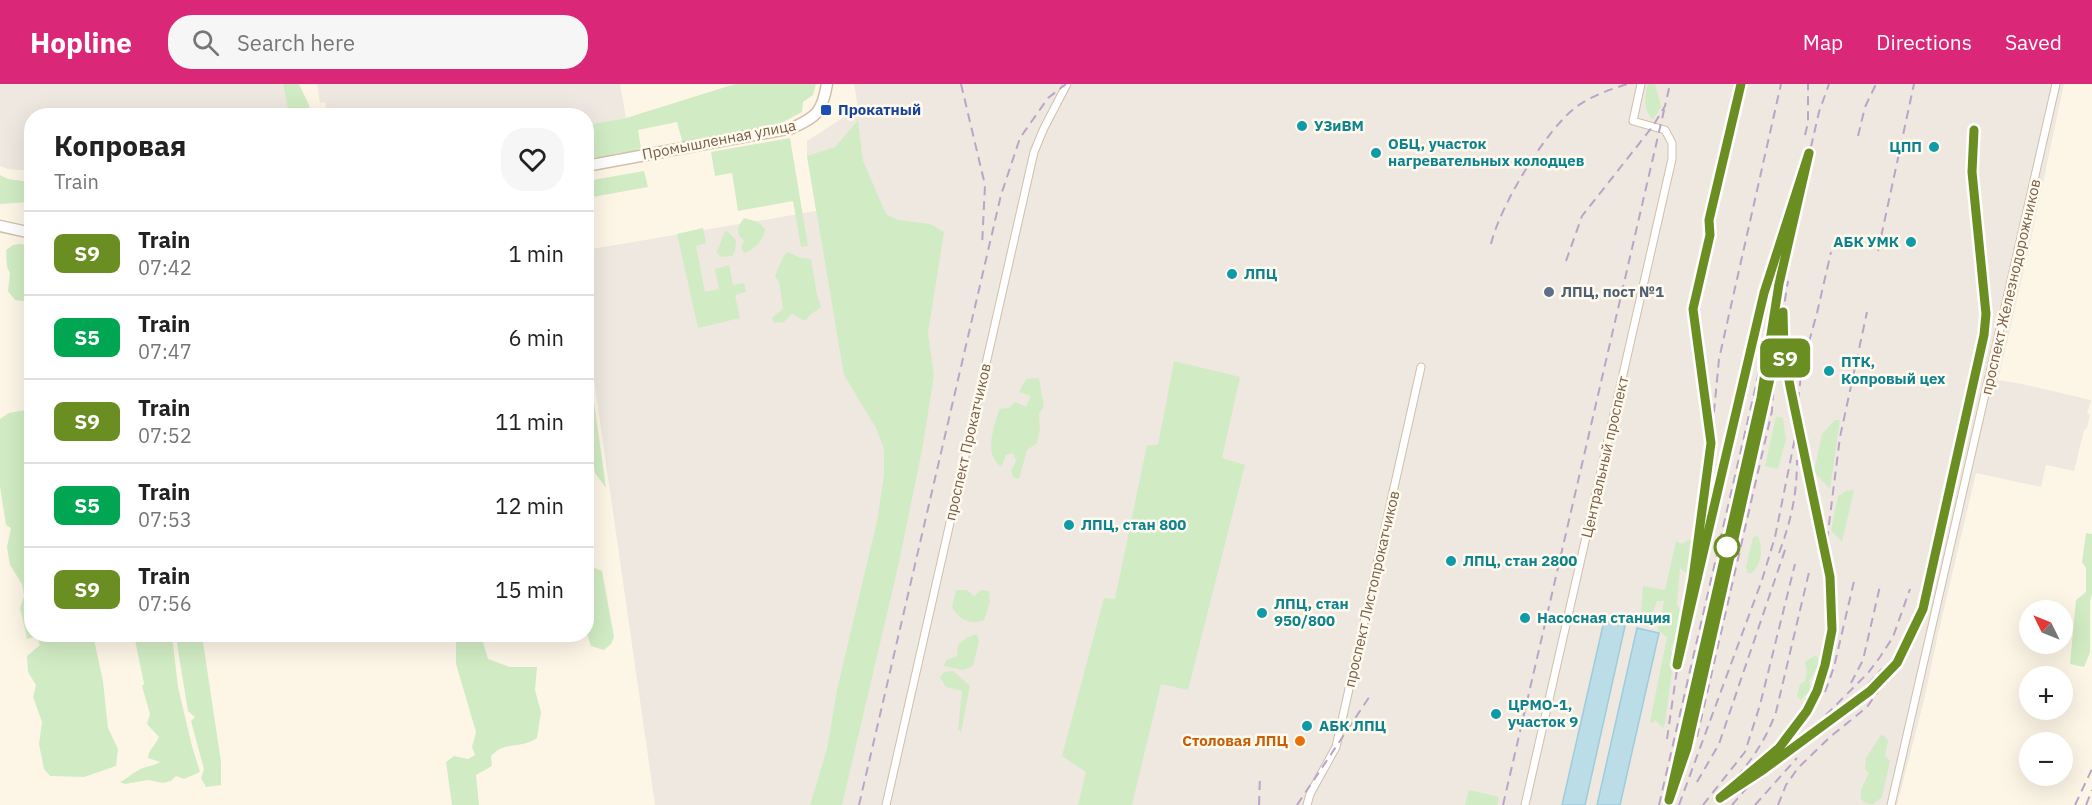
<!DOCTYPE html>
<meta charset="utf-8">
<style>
:root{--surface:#fff;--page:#f6f6f6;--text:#222;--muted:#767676;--line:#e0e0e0;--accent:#db2777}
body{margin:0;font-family:"IBM Plex Sans",sans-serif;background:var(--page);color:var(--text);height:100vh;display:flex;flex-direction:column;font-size:22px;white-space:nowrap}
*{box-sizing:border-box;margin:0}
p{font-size:20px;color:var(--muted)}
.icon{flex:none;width:33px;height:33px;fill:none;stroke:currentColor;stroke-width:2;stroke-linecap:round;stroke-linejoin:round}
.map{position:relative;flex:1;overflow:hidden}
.panel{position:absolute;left:24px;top:24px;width:570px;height:534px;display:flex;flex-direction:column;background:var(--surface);border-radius:24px;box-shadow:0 6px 24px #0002}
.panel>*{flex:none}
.badge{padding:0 12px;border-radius:9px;font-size:21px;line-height:39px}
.needle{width:39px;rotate:313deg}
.buttons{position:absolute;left:2019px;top:516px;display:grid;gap:12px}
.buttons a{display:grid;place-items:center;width:54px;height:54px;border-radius:50%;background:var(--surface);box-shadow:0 6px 24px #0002;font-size:30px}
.map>.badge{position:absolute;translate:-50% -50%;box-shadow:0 0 0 3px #fff}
.round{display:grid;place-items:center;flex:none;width:63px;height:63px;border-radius:24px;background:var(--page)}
.summary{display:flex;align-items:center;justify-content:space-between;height:102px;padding:0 30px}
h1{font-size:28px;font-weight:700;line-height:45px}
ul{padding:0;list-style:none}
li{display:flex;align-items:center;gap:18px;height:84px;padding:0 30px;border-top:2px solid var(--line)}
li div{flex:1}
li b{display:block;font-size:22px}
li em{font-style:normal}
li .badge{min-width:66px;font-weight:700;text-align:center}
header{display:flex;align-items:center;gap:36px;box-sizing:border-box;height:84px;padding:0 30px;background:var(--accent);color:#fff}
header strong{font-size:28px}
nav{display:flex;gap:33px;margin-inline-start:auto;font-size:21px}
.search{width:420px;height:54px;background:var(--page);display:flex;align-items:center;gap:15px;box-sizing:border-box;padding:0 21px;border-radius:24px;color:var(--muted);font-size:22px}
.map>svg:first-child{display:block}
</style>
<header>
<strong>Hopline</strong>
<div class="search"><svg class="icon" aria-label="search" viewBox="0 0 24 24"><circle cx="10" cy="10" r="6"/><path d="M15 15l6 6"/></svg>Search here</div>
<nav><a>Map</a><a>Directions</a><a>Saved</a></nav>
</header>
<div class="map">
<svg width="2092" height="721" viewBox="0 0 2092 721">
<rect width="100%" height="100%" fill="#fdf6e7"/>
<g fill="#eee8e0">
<polygon points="0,0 283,0 289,31 32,32 31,87 8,85 0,82"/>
<polygon points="317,0 620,0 626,34 587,41 586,32 327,31 325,18 320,19"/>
<polygon points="854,0 2064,0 2031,155 1998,296 2022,300 2091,316 2087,330 2090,331 2087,344 2084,346 2074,387 2046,381 2041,403 1976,389 1938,550 1925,612 1897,721 655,721 587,247 586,166 816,127 807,72 807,57 858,24"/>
</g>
<g fill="#d1ecc4">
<polygon points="283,0 299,0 309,21 311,31 289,31"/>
<polygon points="735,0 816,0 813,11 803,18 802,28 774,43 683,60 677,38 638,46 641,64 632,68 613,70 608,73 587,73 587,41 626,34"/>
<path d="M 1648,0 L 1655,0 L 1661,23 L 1653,36 C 1643,26 1644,13 1648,0 Z"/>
<polygon points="858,36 863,77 886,130 898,136 930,140 944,148 928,249 934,291 922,366 898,483 842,721 810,721 827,665 837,606 877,437 884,391 884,365 876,344 844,291 807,72 835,63"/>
<polygon points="790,54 808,162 801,163 793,117 738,127 732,89 715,92 711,68"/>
<polygon points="644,87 648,103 587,114 587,97"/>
<polygon points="0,91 8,95 31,98 31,118 0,120"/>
<path d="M 744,134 L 758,138 L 765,145 C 764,156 755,165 744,169 L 741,163 L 744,156 L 739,152 C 737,144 739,140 744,134 Z"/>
<polygon points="703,144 706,159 696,162 705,208 719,205 715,185 729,181 733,201 744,199 746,208 735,211 740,234 698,244 677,150"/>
<path d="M 726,146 L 736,156 L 735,167 L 732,172 L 721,173 L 716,168 C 722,159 721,154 726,146 Z"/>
<polygon points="20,160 32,162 31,213 23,217 15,216 8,207 10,189 7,183 6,166 13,161"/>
<polygon points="788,168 801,174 811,175 817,211 821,223 810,231 805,237 792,230 784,238 774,239 772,234 783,225 779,198 775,192 783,173"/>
<polygon points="587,268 606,404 595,389 586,328"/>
<polygon points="1174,277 1240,293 1222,374 1245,381 1188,606 1161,600 1132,721 1078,721 1086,688 1062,672 1104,514 1115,515 1147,361 1158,361"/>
<path d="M 1039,294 L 1044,322 L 1039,330 L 1040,345 L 1037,359 L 1027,366 L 1019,395 L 1013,393 L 1011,387 L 1016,377 L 1013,369 L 1006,371 L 1001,383 C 983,369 994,345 999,325 L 1009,324 L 1015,318 L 1026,323 L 1031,312 L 1019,308 L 1026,295 Z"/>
<polygon points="31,325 32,550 93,551 103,597 108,644 118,665 116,682 84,693 50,692 44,685 39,660 42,638 33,613 36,601 28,588 27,572 40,561 37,552 27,555 20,524 24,512 22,500 10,481 7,463 11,444 6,441 0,402 0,335 9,329"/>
<polygon points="1776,332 1783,334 1786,355 1778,385 1765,382"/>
<polygon points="1835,336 1840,336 1830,405 1814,388 1822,350"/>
<polygon points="586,403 592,430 592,448 587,452"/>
<polygon points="1854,406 1842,458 1831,446 1838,412 1846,407"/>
<polygon points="2086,449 2092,450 2092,509 2090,518 2090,569 2084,583 2070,580 2076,516 2086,508 2086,484 2082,478"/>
<path d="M 1758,452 C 1763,464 1762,480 1752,489 L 1748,489 L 1746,483 L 1753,453 Z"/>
<polygon points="1688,456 1693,456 1690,492 1680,484 1677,520 1680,526 1676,557 1672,560 1671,567 1674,572 1673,580 1665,639 1663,644 1655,636 1653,639 1650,638 1667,553 1658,546 1664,517 1657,517 1647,542 1640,541 1643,502 1665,506 1676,457 1682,460"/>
<polygon points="587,481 602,487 614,553 611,560 604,566 591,562 587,550"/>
<path d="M 956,506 L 967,506 L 974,512 L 981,506 L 989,507 L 990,517 L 984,536 C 970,542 959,535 952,523 Z"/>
<polygon points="179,550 202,551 221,678 221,701 206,703 201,694 204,685 191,637 195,633 188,627 177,560"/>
<polygon points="977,550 979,558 973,582 963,586 944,582 946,576 957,572 958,561 968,553"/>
<path d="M 134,551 L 172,551 L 178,603 L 192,662 L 200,688 L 184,695 L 176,692 L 171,697 L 163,699 L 148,696 L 125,700 L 120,698 C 127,695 131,690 137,687 C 144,682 152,683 160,678 L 148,674 C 148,666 156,661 159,653 L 147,640 L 150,630 L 142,602 L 144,600 Z"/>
<path d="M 456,551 L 477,551 L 482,555 L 488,575 L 510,583 L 537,583 L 535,606 L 541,628 L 537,654 C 519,666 506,656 491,672 L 492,682 L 476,691 L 479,721 L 452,721 L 446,678 L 454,672 L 468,675 L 475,671 L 472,663 L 476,648 L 456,580 Z"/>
<polygon points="1814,572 1818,573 1818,582 1809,597 1811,606 1801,616 1797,612 1800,600 1805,597 1807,588 1805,578"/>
<polygon points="953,587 970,602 961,648 958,645 962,607 946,603 940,593 944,588"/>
<path d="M 1881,651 L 1884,652 L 1888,657 L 1885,672 L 1890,677 L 1882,713 L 1873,720 C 1852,720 1863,701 1869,689 L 1865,685 L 1866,674 Z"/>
<polygon points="1469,706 1499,713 1497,721 1465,721"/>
</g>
<g fill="#badde8" stroke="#9fccdb" stroke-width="1.5">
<polygon points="1604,537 1625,542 1585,721 1562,721"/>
<polygon points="1637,544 1659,549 1620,721 1597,721"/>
</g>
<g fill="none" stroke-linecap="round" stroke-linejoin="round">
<g stroke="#d0bfab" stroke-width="9">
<g id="street">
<polyline points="886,721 1034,68 1044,44 1067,0"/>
<polyline points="1307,721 1310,710 1336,663 1421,283"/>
<polyline points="1525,721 1672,75 1672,59 1665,46 1633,37 1641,0"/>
<polyline points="1891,721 2056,0"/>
</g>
</g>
<g stroke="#d3c0a9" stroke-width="13">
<g id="secondary">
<path d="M 586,82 L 792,44 C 817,33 822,28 827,0"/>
<polyline points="0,142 32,149"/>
</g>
</g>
<use href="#street" stroke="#fff" stroke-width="7"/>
<use href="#secondary" stroke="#fff" stroke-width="10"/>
<g stroke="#bba4c8" stroke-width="2" stroke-dasharray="9 6" stroke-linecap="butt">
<polyline points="961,0 985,101 982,162"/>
<polyline points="1805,51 1808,39 1808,0"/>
<polyline points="1858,52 1865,23 1876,0"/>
<path d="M 1491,160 C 1500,122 1545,47 1576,23 C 1591,12 1609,6 1627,0"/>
<polyline points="1878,167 1914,0"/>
<polyline points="1566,177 1582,132 1653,42 1665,22 1670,0"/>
<polyline points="1798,317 1802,283 1817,229 1831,168"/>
<polyline points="1708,338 1693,225 1710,151 1709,136 1741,0"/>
<polyline points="1827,456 1840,353 1867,228"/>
<polyline points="1704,467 1764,209 1779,168"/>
<path d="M 1779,469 C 1791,437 1797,411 1797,376"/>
<polyline points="1851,599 1863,576 1880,502"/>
<polyline points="1825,608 1834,583 1855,493"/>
<polyline points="1848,622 1882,585"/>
<polyline points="1697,653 1772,327 1775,272 1778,253"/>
<polyline points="1667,655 1683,544 1693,494 1711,359 1719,275 1781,0"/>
<polyline points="1779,664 1807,627 1817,607 1825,581 1832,546 1830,493 1784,268 1783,228 1788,197"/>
<path d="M 1737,693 C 1755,671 1766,655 1776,628 L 1810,484"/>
<polyline points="1697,698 1719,660 1786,463"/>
<polyline points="1720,714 1763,686 1802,655 1868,589 1880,573 1893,553 1910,505"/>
<polyline points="1669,716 1687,665 1693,639"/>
<polyline points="859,721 1001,111 1020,54 1048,14 1066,0"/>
<polyline points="1259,721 1260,692"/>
<polyline points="1297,721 1372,609"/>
<polyline points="1503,721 1665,22"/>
<polyline points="1659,721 1819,28 1829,0"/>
<polyline points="1679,721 1762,496 1775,453 1797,344"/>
<polyline points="1703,721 1745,668 1760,621 1795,480"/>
<polyline points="1732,721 1752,698"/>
<polyline points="1755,721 1797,674"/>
<polyline points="1778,721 1786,701 1798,684 1830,653 1867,623 1894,585 1915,544 1923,525 1984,251 1986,229 1972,88 1974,46"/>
<polyline points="2075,721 2092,685"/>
<polyline points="2086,721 2092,706"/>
</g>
</g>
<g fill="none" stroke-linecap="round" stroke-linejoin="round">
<g stroke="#fff" stroke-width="14">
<polyline id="line" points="1741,0 1709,136 1710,151 1693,225 1711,359 1693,494 1677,581 1764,209 1809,69 1779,200 1761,314 1669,716 1687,664 1775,272 1783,228 1784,268 1790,302 1830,493 1832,546 1825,581 1817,607 1807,627 1779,664 1720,714 1763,686 1870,607 1897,579 1923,525 1984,251 1986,230 1972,88 1974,46"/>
</g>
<use href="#line" stroke="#6b8e23" stroke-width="9"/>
</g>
<rect fill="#1a4fb4" stroke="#fffaee" stroke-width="2" x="820" y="20" width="12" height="12" rx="3"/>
<g fill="#0f9aa8" stroke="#fffaee" stroke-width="2">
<circle cx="1302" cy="42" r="6"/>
<circle cx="1934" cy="63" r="6"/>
<circle cx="1376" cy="69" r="6"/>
<circle cx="1911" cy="158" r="6"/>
<circle cx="1232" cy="190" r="6"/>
<circle cx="1829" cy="287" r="6"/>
<circle cx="1069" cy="441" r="6"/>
<circle cx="1451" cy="477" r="6"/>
<circle cx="1262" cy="529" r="6"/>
<circle cx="1525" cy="534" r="6"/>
<circle cx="1496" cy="630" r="6"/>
<circle cx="1307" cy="642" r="6"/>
</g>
<circle fill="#5c6f8a" stroke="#fffaee" stroke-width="2" cx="1549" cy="208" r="6"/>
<circle fill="#fff" stroke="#6b8e23" stroke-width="3" cx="1727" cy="463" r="12"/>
<circle fill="#e8710a" stroke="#fffaee" stroke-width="2" cx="1300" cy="657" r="6"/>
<g text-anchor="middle" stroke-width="5" stroke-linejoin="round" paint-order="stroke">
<g font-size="15" font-weight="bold" fill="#164399" stroke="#fffaee" text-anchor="start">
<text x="838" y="31">Прокатный</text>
</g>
<g font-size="15" font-weight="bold" fill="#0d838f" stroke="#fffaee" text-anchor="start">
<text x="1314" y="47">УЗиВМ</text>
<text x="1388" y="65">ОБЦ, участок<tspan x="1388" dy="17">нагревательных колодцев</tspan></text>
<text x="1922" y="68" text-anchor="end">ЦПП</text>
<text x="1899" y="163" text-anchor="end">АБК УМК</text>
<text x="1244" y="195">ЛПЦ</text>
<text x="1841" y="283">ПТК,<tspan x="1841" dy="17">Копровый цех</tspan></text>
<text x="1081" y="446">ЛПЦ, стан 800</text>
<text x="1463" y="482">ЛПЦ, стан 2800</text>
<text x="1274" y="525">ЛПЦ, стан<tspan x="1274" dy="17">950/800</tspan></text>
<text x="1537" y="539">Насосная станция</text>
<text x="1508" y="626">ЦРМО-1,<tspan x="1508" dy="17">участок 9</tspan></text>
<text x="1319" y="647">АБК ЛПЦ</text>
</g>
<g font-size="15" fill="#795e49" stroke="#fffaee">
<text transform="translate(719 56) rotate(-11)" y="5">Промышленная улица</text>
<text transform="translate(2011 203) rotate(-77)" y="5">проспект Железнодорожников</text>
<text transform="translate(968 358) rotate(-77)" y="5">проспект Прокатчиков</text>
<text transform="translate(1605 373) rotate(-77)" y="5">Центральный проспект</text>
<text transform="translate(1372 505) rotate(-77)" y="5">проспект Листопрокатчиков</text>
</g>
<g font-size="15" font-weight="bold" fill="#4e5e75" stroke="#fffaee" text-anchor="start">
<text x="1561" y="213">ЛПЦ, пост №1</text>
</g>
<g font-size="15" font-weight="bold" fill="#c56008" stroke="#fffaee" text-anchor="end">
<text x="1288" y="662">Столовая ЛПЦ</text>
</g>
</g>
</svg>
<div class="buttons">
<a><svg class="needle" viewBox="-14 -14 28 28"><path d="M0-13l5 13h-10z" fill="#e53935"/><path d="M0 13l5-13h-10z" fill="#767676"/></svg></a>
<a>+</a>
<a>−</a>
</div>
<b class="badge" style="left:1785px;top:274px;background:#6b8e23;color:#fff">S9</b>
<section class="panel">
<div class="summary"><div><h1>Копровая</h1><p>Train</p></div><a class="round"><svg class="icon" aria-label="heart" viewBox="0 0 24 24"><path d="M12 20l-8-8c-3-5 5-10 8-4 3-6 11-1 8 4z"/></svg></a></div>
<ul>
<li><span class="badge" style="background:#6b8e23;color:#fff">S9</span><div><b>Train</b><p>07:42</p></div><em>1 min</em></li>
<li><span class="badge" style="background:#00a651;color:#fff">S5</span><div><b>Train</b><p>07:47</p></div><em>6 min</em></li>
<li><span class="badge" style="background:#6b8e23;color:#fff">S9</span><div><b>Train</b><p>07:52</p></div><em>11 min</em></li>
<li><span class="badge" style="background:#00a651;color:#fff">S5</span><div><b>Train</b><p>07:53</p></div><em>12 min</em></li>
<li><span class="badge" style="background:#6b8e23;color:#fff">S9</span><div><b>Train</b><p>07:56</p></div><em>15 min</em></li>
</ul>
</section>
</div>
